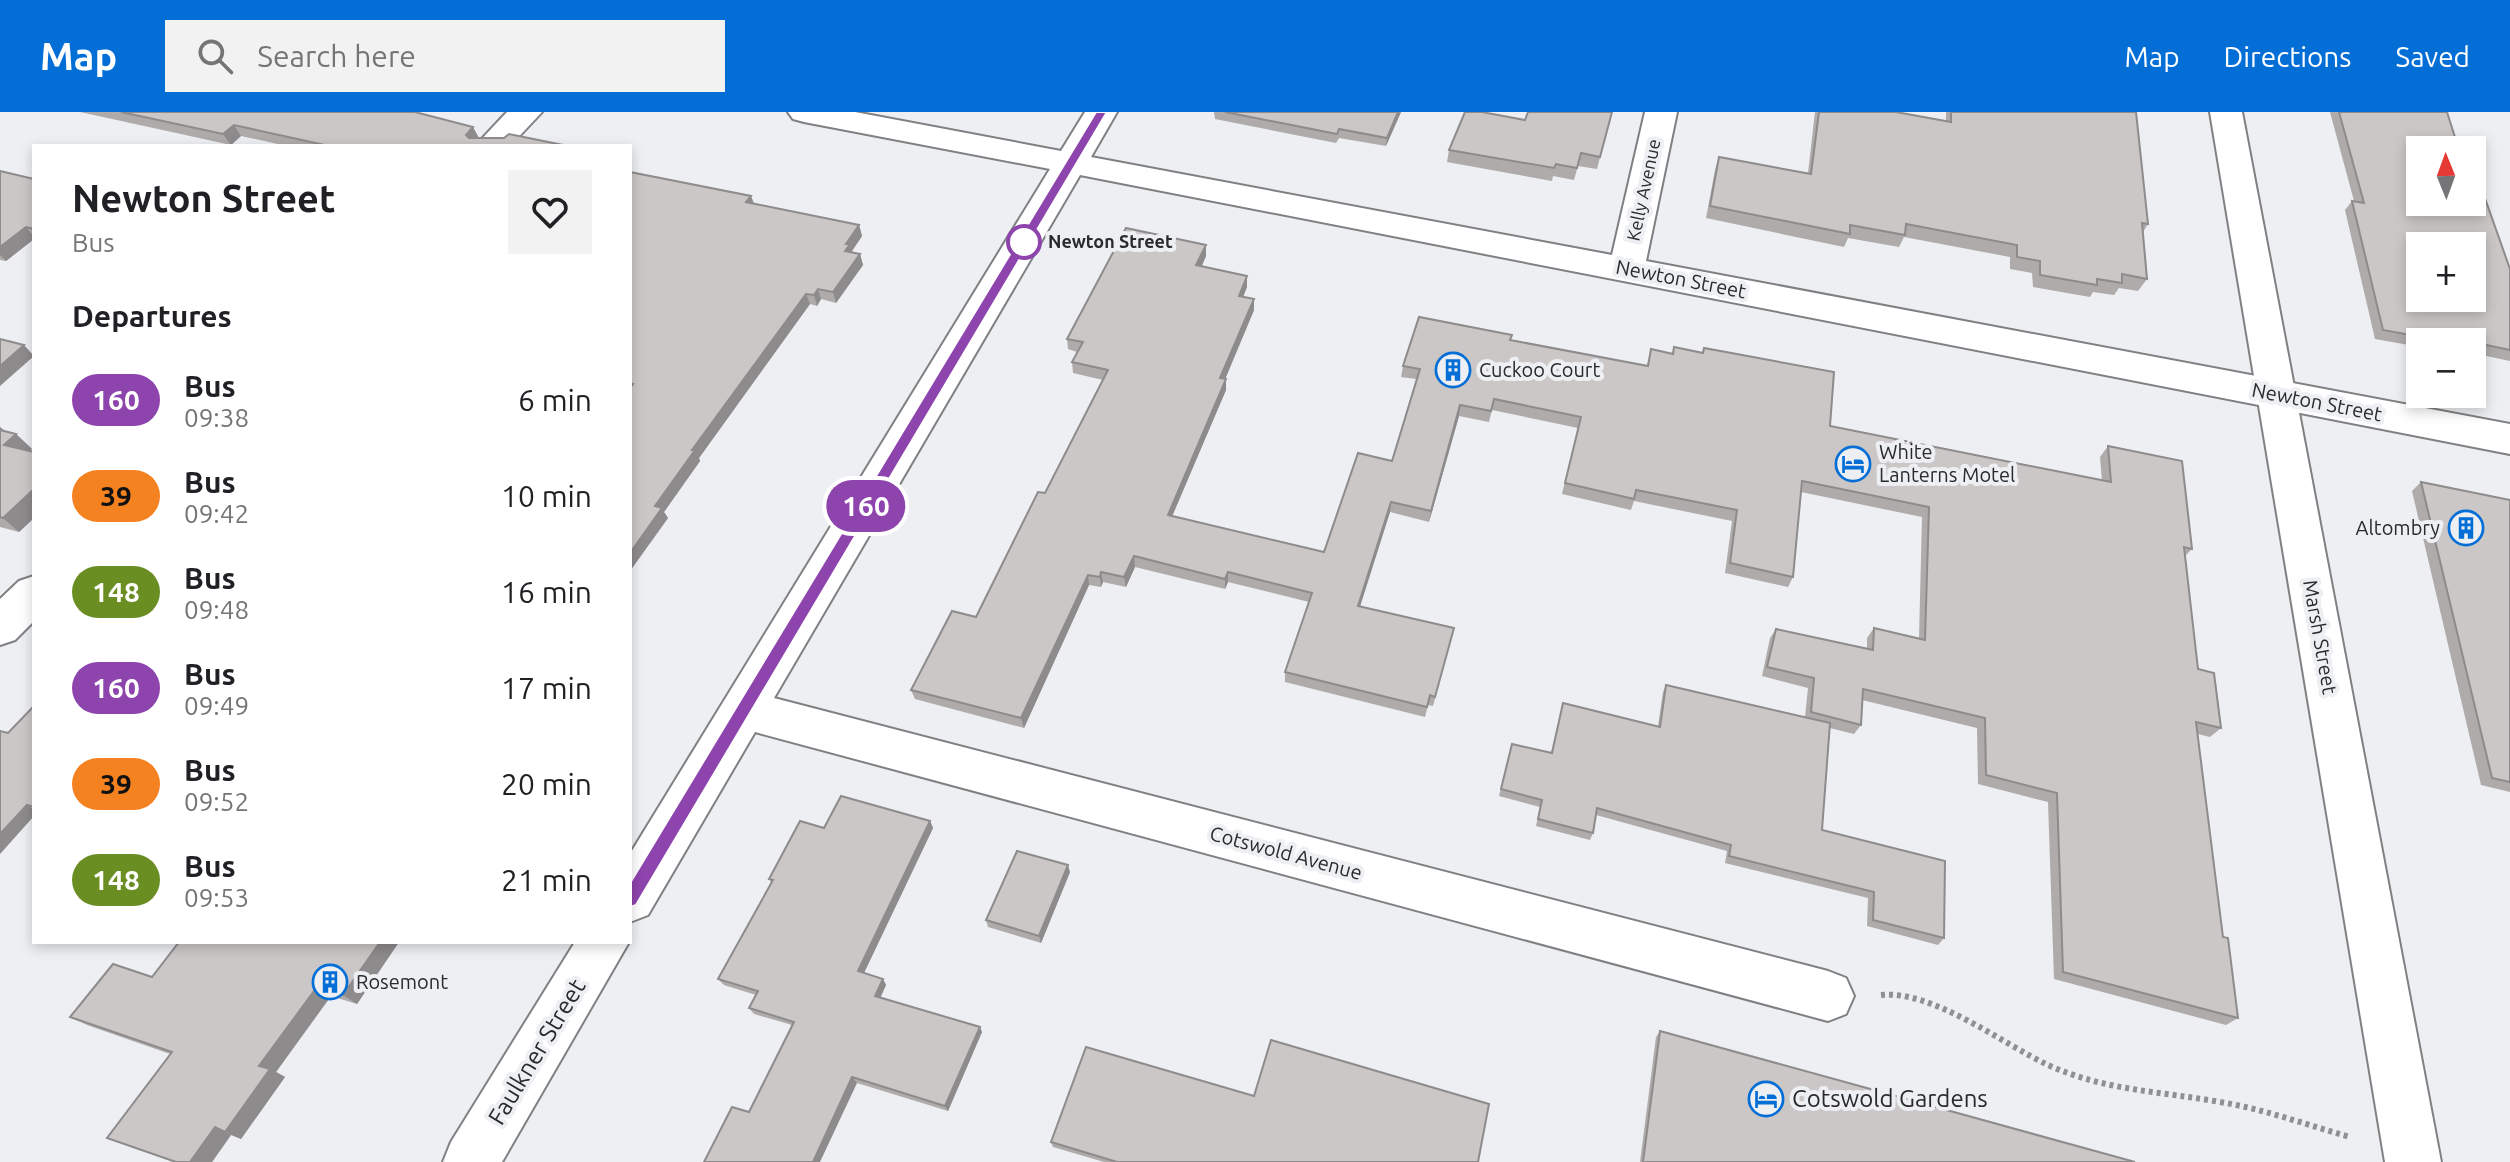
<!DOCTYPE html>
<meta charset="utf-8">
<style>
:root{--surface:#fff;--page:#f2f2f2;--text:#202124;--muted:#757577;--accent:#026ed6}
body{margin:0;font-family:Ubuntu,sans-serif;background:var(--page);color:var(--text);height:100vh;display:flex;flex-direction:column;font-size:30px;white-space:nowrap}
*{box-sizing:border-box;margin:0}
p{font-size:26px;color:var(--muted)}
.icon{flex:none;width:44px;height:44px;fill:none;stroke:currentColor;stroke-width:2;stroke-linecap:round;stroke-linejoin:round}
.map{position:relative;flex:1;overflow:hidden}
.drawer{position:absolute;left:32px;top:32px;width:600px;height:800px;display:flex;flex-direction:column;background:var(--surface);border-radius:0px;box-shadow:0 4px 12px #0003}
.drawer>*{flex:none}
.badge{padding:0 16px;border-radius:26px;font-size:28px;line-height:52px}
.needle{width:52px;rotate:359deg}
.fabs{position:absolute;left:2406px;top:24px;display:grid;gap:16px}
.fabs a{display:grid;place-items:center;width:80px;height:80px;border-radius:0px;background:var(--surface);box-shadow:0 4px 12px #0003;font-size:40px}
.map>.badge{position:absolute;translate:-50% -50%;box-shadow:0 0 0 4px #fff}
h2{padding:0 40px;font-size:30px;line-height:72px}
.round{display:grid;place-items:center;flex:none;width:84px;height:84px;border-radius:0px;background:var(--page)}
.head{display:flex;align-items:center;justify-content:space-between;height:136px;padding:0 40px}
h1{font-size:38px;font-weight:700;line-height:60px}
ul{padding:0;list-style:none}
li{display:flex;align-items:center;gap:24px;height:96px;padding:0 40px}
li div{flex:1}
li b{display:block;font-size:30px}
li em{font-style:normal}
li .badge{min-width:88px;font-weight:700;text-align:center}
header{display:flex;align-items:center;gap:48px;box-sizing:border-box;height:112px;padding:0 40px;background:var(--accent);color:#fff}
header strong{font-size:38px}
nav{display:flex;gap:44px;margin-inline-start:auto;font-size:28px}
.search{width:560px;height:72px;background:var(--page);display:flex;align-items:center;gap:20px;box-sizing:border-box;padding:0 28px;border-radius:0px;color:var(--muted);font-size:30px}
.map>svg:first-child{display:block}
</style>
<header>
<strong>Map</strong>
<div class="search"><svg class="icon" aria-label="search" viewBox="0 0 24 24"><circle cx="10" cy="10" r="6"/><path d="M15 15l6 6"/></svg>Search here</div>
<nav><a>Map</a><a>Directions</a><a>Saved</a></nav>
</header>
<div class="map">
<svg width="2510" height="1050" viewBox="0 0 2510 1050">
<rect width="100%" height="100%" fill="#edeff2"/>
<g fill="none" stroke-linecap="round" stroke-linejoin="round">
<g stroke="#7e8082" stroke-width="4">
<g id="minor">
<polygon points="507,0 542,0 510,34 475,34"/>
<polygon points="788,0 855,0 1061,39 1085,0 1117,0 1091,45 1612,143 1645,0 1677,0 1646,149 2510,312 2510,342 1080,63 774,586 1828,859 1846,866 1854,884 1846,902 1828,909 755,620 648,803 630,810 630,742 1050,57 804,10 793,7"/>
<polygon points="34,464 34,509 15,528 0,533 0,487 19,469"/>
<polygon points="575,830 629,830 502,1050 443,1050 451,1030"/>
</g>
</g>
<g stroke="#7e8082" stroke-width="4">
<polygon id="major" points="2210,0 2242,0 2441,1050 2385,1050"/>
</g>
<path stroke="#8f9092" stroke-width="6" stroke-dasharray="4 4" stroke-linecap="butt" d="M 1881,883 C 1933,878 2001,931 2048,953 C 2106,979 2159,979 2220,990 C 2264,997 2307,1013 2350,1025"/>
<use href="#minor" fill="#fff" fill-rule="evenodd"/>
<use href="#major" fill="#fff" fill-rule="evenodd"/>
</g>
<g fill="#aeabaa">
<polygon points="80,0 417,0 473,15 478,26 568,34 287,34 241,24 231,33"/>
<polygon points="1214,0 1401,0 1386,34 1339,26 1336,31 1215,7"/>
<polygon points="1612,0 1597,57 1578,54 1574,68 1553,64 1552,69 1447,50 1449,38 1525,8"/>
<polygon points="1815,0 1896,0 1946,9 1946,0 2136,0 2148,112 2143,120 2147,167 2138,179 2119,176 2114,183 2093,180 2090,185 2033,175 2032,161 2010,157 2010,145 1904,125 1899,135 1848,126 1844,135 1706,106 1715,58 1719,45 1808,61"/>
<polygon points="2330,0 2447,0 2420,38 2510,157 2510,249 2472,241 2472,230 2420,230 2420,235 2375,227 2345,98 2352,89 2354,89"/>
<polygon points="0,59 34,67 34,127 6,149 0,148"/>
<polygon points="630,60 754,92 859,113 862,124 852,139 852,141 860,142 863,153 836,191 821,187 817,194 810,192 699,346 700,349 664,400 668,406 630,459"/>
<polygon points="1206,133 1206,144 1202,154 1247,175 1243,185 1254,198 1225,267 1226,267 1226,278 1172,404 1324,440 1392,349 1416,267 1401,265 1403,254 1510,228 1647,254 1651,237 1672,241 1674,235 1830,314 2102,369 2100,345 2108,334 2192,437 2185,444 2198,557 2221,616 2210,625 2198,622 2223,825 2238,906 2226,913 2054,867 2048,690 1978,672 1977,616 1862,588 1861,613 1854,622 1830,616 1822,718 1944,826 1938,833 1867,814 1868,786 1725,751 1727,739 1596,703 1593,721 1590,728 1536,714 1540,695 1499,684 1510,639 1551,641 1563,591 1658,614 1663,580 1666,573 1805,605 1808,576 1762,564 1770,526 1776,517 1867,536 1867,526 1874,516 1919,526 1922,405 1801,380 1793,465 1788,475 1725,461 1732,409 1634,389 1631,398 1562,382 1578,316 1492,298 1489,310 1459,304 1429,410 1390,400 1360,494 1451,526 1433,594 1428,593 1425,605 1285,570 1285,560 1309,490 1228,470 1225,477 1135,455 1126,475 1103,470 1101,475 1089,473 1024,616 915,587 911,578 976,505 1045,381 1103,268 1073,261 1072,250 1077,240 1068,237 1067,227"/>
<polygon points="0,315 5,319 16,322 32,337 29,339 34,340 34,406 19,420 0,415"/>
<polygon points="2421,370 2510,388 2510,680 2481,673 2412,379"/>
<polygon points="930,709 933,716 864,861 883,867 886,873 880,885 982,920 948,999 857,971 749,1000 792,913 754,902 749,896 756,883 724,873 718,867 771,770 769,767 824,716"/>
<polygon points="1070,760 1041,831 988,815 986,808"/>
<polygon points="179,830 399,830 357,892 331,884 276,960 285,965 241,1027 231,1023 212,1050 174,1050 107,1026 170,942 87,913 70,905 152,865"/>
<polygon points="1660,919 2135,1050 1640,1050 1656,925"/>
<polygon points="1051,1030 1478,1050 1104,1050 1053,1035"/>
</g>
<g fill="#8d8b8b">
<polygon points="1398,0 1401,0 1386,34 1387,26"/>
<polygon points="234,13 241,24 231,33 223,22"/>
<polygon points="473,15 479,26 472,34 466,23"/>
<polygon points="751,84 755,94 746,90"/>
<polygon points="859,113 862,124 852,139 853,143 845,139 846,132"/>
<polygon points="26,115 34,125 34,127 6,149 0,143 0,135"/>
<polygon points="1206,133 1206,144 1197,164 1196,153"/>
<polygon points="860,142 863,153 836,191 833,180"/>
<polygon points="1247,164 1247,175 1239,195 1239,184"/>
<polygon points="818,177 821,187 817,194 814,183"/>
<polygon points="806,182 810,192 699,346 700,349 664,400 668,406 630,459 630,441 655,394 692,338"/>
<polygon points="1254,187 1254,198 1221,277 1220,266"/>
<polygon points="24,233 34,244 0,274 0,254"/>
<polygon points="1226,267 1226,278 1168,414 1168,403"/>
<polygon points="1460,293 1459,304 1429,410 1431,399"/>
<polygon points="0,315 12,326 16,322 32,337 20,347 4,333 0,320"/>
<polygon points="34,377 34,406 19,420 3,406"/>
<polygon points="1391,390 1390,400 1357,504 1358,494"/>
<polygon points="1134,444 1135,455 1126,475 1124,465"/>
<polygon points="1101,460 1103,470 1101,475 1100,465"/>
<polygon points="1228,460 1228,470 1225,477 1225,467"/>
<polygon points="1088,463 1089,473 1024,616 1021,606"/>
<polygon points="27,693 34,697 34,704 0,742 0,722"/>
<polygon points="930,709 933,716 862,865 858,859"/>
<polygon points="1068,753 1070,760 1041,831 1039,824"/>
<polygon points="380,830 399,830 357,892 343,883"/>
<polygon points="883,867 886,873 879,889 875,884"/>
<polygon points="317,875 331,884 276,960 285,965 241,1027 225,1020 259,954"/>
<polygon points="980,915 982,920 948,999 945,994"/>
<polygon points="852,965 857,971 820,1050 813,1050"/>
<polygon points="215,1015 231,1023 212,1050 190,1050"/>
</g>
<g fill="#cac7c6" stroke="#8d8b8b" stroke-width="2" fill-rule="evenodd">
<polygon points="121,0 415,0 473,15 466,23 469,26 504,26 509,22 568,34 329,34 234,13 223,22"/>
<polygon points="1225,0 1398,0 1387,26 1339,17 1337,22"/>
<polygon points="1465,0 1482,0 1525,8 1528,0 1612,0 1600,45 1581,41 1577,56 1556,52 1554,56 1449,38"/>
<polygon points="1819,0 1896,0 1951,10 1951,0 2136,0 2148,112 2142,111 2147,167 2122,162 2122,171 2097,167 2097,173 2040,163 2040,149 2017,145 2017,133 1906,112 1905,123 1850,113 1850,122 1710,94 1719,45 1811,62"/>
<path d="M 2339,0 L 2447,0 L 2459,38 L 2420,38 L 2420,90 L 2472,90 L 2472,57 L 2475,58 L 2510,157 L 2510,238 L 2472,230 L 2448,226 L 2449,230 L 2448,230 L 2383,218 L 2352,89 L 2364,91 ZM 2420,134 L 2472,134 L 2472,186 L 2420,186 Z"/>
<polygon points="0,59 34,67 34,117 26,115 0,135"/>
<polygon points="630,60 751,84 746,90 859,113 846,132 850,132 845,139 860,142 833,180 818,177 814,183 806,182 692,338 695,338 655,394 662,396 630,441 630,276 633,272 630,271"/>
<polygon points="1126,116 1206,133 1196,153 1247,164 1239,184 1254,187 1220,266 1226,267 1168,403 1324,440 1358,341 1392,349 1420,257 1403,254 1419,205 1512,223 1510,228 1648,254 1651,237 1673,242 1674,235 1703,241 1704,236 1834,260 1830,314 2111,370 2108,334 2182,349 2192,437 2184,435 2198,557 2214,561 2221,616 2196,610 2223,825 2228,826 2238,906 2063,860 2057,681 1986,663 1985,606 1863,577 1861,613 1811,600 1814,566 1767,555 1776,517 1873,538 1874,516 1925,528 1929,395 1802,369 1793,465 1730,451 1737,398 1636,378 1634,387 1565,371 1581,305 1494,287 1491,299 1460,293 1431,399 1391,390 1358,494 1454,516 1435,585 1430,583 1427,595 1285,560 1312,481 1228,460 1225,467 1134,444 1124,465 1101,460 1100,465 1088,463 1021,606 911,578 952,499 976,505 1038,380 1045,381 1108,258 1072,250 1083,230 1067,227"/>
<polygon points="0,227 24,233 0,254"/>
<polygon points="0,318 16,322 4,333 34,340 34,377 3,406 0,405"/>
<polygon points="2421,370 2510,388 2510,670 2492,666"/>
<polygon points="1666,573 1830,611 1822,718 1945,749 1944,826 1873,808 1874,780 1729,744 1731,733 1597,696 1593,721 1538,707 1542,688 1501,677 1512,632 1552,641 1563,591 1660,615"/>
<polygon points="34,594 34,695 27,693 0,722 0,619 8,621"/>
<polygon points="841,684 930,709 858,859 883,867 875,884 980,915 945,994 852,965 813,1050 704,1050 732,995 749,1000 794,910 749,896 758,879 718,867 773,768 769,767 800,709 824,716"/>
<polygon points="1017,739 1068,753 1039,824 986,808"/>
<polygon points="179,830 380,830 343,883 317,875 259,954 270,957 225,1020 215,1015 190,1050 176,1050 107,1026 172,940 70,905 113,852 152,865"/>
<polygon points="1660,919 2135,1050 1643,1050"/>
<polygon points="1271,928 1489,992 1478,1050 1117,1050 1051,1030 1086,935 1254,984"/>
</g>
<polygon fill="#8e44ad" stroke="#fff" stroke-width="2" points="1096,0 1107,0 636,793 630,795 624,793 621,787 624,781"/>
<defs>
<g id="building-ring" transform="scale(1.8)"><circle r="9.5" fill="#edeff2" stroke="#026ed6" stroke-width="1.5"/><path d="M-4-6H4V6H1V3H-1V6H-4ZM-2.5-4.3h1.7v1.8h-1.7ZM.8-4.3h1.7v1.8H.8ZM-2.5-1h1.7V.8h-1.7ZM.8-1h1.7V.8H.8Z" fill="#026ed6"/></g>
<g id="hotel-ring" transform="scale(1.8)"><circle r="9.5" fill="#edeff2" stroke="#026ed6" stroke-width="1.5"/><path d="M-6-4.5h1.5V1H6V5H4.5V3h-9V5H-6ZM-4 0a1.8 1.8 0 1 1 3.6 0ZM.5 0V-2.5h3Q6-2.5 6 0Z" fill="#026ed6"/></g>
</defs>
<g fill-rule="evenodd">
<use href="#building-ring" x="1453" y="258"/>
<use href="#hotel-ring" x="1853" y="352"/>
<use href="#building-ring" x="2466" y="416"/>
<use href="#building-ring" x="330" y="870"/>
<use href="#hotel-ring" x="1766" y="987"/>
</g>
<circle fill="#fff" stroke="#8e44ad" stroke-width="4" cx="1024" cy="130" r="16"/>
<g text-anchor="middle" stroke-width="8" stroke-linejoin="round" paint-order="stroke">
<g font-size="18" fill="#292a2b" stroke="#edeff2">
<text transform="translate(1644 78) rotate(-78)" y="6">Kelly Avenue</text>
</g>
<g font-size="18" font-weight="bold" fill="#292a2b" stroke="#edeff2" text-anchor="start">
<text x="1048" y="136">Newton Street</text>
</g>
<g font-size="20" fill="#292a2b" stroke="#edeff2">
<text transform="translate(1681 167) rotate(11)" y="7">Newton Street</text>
<text transform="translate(2317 290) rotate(11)" y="7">Newton Street</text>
<text transform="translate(2320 525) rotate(80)" y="7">Marsh Street</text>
<text transform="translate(1286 741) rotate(15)" y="7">Cotswold Avenue</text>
</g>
<g font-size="20" fill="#292a2b" stroke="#edeff2" text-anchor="start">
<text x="1479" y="265">Cuckoo Court</text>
<text x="1879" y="347">White<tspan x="1879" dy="23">Lanterns Motel</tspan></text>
<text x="2440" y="423" text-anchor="end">Altombry</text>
<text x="356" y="877">Rosemont</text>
</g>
<g font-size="24" fill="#292a2b" stroke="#edeff2">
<text transform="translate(537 940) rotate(-59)" y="8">Faulkner Street</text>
</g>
<g font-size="24" fill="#292a2b" stroke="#edeff2" text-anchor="start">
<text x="1792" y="995">Cotswold Gardens</text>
</g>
</g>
</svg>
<div class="fabs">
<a><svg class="needle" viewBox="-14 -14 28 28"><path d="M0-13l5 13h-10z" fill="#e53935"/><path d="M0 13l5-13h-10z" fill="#757577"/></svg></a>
<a>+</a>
<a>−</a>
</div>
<b class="badge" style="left:866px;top:394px;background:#8e44ad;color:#fff">160</b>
<section class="drawer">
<div class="head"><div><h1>Newton Street</h1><p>Bus</p></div><a class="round"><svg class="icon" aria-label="heart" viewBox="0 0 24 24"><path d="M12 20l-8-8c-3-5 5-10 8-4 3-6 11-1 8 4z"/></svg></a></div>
<h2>Departures</h2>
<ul>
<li><span class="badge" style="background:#8e44ad;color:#fff">160</span><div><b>Bus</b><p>09:38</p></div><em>6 min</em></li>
<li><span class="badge" style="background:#f58220;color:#111">39</span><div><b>Bus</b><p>09:42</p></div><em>10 min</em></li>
<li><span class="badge" style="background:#6b8e23;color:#fff">148</span><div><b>Bus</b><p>09:48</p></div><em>16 min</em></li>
<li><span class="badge" style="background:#8e44ad;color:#fff">160</span><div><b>Bus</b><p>09:49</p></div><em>17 min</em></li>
<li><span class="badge" style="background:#f58220;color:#111">39</span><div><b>Bus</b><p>09:52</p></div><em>20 min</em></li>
<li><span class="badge" style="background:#6b8e23;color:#fff">148</span><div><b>Bus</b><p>09:53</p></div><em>21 min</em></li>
</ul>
</section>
</div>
